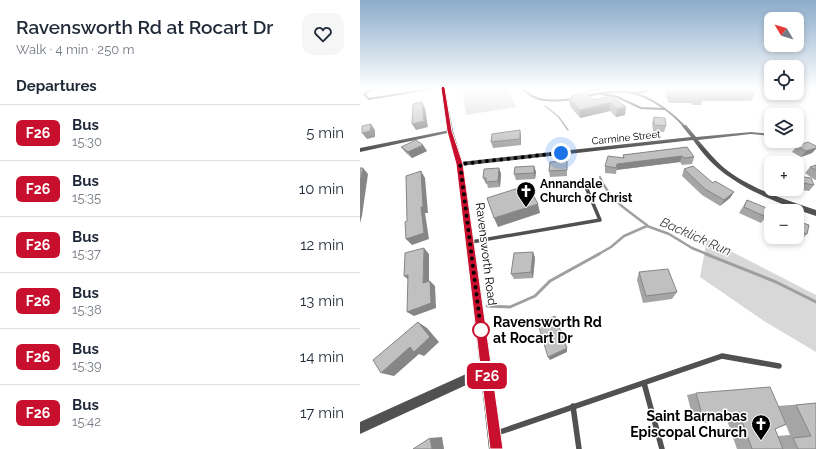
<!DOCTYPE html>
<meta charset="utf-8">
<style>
:root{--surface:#fff;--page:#f6f6f7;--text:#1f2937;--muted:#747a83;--line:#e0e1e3}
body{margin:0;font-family:Raleway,sans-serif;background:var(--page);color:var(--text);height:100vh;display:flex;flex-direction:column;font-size:15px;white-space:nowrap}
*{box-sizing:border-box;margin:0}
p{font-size:13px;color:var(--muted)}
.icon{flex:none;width:22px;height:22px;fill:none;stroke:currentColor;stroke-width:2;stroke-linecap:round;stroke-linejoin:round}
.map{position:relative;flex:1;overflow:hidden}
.side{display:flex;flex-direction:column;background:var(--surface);width:360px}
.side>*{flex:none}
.badge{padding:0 8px;border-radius:6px;font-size:14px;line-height:26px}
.needle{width:26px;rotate:308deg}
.buttons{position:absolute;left:404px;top:12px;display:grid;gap:8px}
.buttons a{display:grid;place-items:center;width:40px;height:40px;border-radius:8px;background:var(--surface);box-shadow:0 2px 6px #0003;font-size:20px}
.you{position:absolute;width:20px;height:20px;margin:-10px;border:3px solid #fff;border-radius:50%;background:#1a73e8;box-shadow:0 0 0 6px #1a73e833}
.map>.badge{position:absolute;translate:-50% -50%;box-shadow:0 0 0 2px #fff}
h2{padding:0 16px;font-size:15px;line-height:36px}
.round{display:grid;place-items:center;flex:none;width:42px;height:42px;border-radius:12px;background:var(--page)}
.headline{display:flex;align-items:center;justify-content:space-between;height:68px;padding:0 16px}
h1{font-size:19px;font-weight:600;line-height:30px}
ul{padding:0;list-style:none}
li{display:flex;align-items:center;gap:12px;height:56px;padding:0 16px;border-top:1px solid var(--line)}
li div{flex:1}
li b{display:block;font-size:15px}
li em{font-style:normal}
li .badge{min-width:44px;font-weight:700;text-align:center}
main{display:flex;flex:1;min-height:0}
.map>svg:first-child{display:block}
</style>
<main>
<section class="side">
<div class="headline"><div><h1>Ravensworth Rd at Rocart Dr</h1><p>Walk · 4 min · 250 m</p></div><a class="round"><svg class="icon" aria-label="heart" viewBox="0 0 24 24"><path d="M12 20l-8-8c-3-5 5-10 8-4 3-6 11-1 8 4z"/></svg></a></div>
<h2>Departures</h2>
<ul>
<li><span class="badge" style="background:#c8102e;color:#fff">F26</span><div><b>Bus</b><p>15:30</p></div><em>5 min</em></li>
<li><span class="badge" style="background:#c8102e;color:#fff">F26</span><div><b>Bus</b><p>15:35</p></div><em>10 min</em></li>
<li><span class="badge" style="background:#c8102e;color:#fff">F26</span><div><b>Bus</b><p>15:37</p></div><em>12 min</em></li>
<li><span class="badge" style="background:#c8102e;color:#fff">F26</span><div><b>Bus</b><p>15:38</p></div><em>13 min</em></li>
<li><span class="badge" style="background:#c8102e;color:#fff">F26</span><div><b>Bus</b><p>15:39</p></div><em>14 min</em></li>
<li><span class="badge" style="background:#c8102e;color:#fff">F26</span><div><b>Bus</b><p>15:42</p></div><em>17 min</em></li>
</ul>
</section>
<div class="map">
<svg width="456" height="449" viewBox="0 0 456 449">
<rect width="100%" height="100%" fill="#fff"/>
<g fill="#d8d8d8">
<polygon points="102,88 148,88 156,107 106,115"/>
<polygon points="347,239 456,295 456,352 404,321 340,277"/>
</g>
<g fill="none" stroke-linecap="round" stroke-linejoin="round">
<polyline stroke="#9f9f9f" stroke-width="1.5" points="185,106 198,116 208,130"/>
<polyline stroke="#9f9f9f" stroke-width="2" points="240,177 244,186"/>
<g stroke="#9f9f9f" stroke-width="2.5">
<path d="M 244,185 C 254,203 271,213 287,225"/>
<polyline points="237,255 251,247 264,236 287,226 309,234 332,248 349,255"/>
</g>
<g stroke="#9f9f9f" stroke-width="3">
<polyline points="346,254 416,282 456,302"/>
<polyline points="127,306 150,307 175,296 190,281 239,254"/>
</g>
<g stroke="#515151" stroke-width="2">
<polyline points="9,88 11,90 21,88"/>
<path d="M 162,88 C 176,104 195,101 214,99"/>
<polyline points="11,90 4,94 9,99 76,88"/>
<polyline points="274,93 287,91"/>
<polyline points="241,94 255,96 281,108 305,109"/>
<path d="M 226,96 C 241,93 257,90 272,93 C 290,96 312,113 324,126"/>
</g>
<polyline stroke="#515151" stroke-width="3.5" points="111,242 240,220 226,187"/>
<g stroke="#515151" stroke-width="5.5">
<polyline points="284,383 302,449"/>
<polyline points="213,406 219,449"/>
<polyline points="137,433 362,356 419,366"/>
</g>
<g fill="#515151" fill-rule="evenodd">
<path d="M 322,125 L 326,125 L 336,137 L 391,132 L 411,134 L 411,136 L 391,134 L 338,140 C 346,149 354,159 363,167 C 390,189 424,199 456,210 L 456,216 C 423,205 387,192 360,170 C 349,161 341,151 333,140 L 100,166 L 97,164 L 100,162 L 331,137 L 322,126 Z"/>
<polygon points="90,130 92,130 92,132 0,152 0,148"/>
<polygon points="126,365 130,366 131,370 130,374 0,434 0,422"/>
</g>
<polygon fill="#1e1e1e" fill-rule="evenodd" points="81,88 85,88 93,131 103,164 143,449 129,449 97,164 87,131"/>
</g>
<g fill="#a5a5a5" fill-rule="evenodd">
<polygon points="225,88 243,88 243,89 228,92"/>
<polygon points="307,88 394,88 397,90 391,101 342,101 341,105 332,105 331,103 309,103 305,94"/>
<polygon points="211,96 234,100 251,96 265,115 256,117 250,111 220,118 210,106 209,99 211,98"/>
<polygon points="294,117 306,126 304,132 293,131 292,123"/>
<polygon points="161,136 161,145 133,148 131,142"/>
<polygon points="437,146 452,153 441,157 432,152"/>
<polygon points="41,147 67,151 52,158 46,153"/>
<polygon points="327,147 334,157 332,164 322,165 320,162 256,170 256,174 245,173 245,166 263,158 263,155"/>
<polygon points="207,161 207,176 190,177 189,171"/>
<polygon points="456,165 456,180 455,180 445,173 450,167"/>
<polygon points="174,166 176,172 175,179 156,180 154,174"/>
<polygon points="139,168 141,174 140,187 128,188 127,184 126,184 123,178"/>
<polygon points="324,169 374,192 370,198 360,206 342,195 322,176"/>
<polygon points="437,176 454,185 449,191 434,189 437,189"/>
<polygon points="387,200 406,217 401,223 379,213"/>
<polygon points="437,221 447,234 441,240 434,237 437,237"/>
<polygon points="173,252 175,258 173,278 154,279 151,274"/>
<polygon points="279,272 317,292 312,299 283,303 277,280"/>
<path d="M 336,393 L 418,406 L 456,403 L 456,449 L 377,449 L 367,420 L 334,422 L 327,395 ZM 426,425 L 430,435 L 417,436 L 415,429 Z"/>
</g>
<g fill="#868686">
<polygon points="228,88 243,88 243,89 228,92"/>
<polygon points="62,102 65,108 68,127 56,130 52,124"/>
<polygon points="250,103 250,111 220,118 220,110"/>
<polygon points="266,107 265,115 256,117 257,109"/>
<polygon points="11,124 15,130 15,137 7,139 2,133"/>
<polygon points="160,130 161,136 161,145 160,139"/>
<polygon points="63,145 67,151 52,158 48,152"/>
<polygon points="456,148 456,149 452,153 441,157 446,151"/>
<polygon points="322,156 320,162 256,170 256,174 257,164"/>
<polygon points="174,166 176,172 175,179 174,173"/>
<polygon points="3,168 8,174 2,216 0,223 0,183"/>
<polygon points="139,168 141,174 140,187 138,181"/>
<polygon points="61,171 65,178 68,213 65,213 69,239 52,245 46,239 61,207"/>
<polygon points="374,192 370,198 360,206 364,200"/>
<polygon points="178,204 180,213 138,227 134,218"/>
<polygon points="64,248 69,254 69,288 63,283"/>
<polygon points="173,252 175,258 173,278 171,272"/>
<polygon points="48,275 50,281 44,276"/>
<polygon points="70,281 75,286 76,308 54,316 47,312"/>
<polygon points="58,322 67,328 79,342 64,356 59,354 34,376 21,373"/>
<polygon points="207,348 207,352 190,360 188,357"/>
<polygon points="82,437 84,449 72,449 70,438"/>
</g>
<g fill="#c0c0c0" stroke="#868686">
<polygon points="310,88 394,88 397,90 343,90 345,94 335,94 334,92 312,92"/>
<polygon points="226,93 234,100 251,96 266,107 257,109 250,103 220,110 209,99 213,98 211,96"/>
<polygon points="62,102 64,121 52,124 53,104"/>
<polygon points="294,117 305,118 306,126 294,125"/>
<polygon points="11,124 10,131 2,133 2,126"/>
<polygon points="160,130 160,139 131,142 132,134"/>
<polygon points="56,140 63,145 48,152 41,147"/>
<polygon points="448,142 456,146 456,148 446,151 437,146"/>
<polygon points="327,147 334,157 324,158 322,156 257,164 256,168 245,166 248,156 264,158 263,155"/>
<polygon points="207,161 207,170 189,171 190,162"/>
<polygon points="456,165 456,170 450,167"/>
<polygon points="174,166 174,173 154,174 155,167"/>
<polygon points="333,166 353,183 355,181 374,192 364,200 345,189 324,169"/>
<polygon points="0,168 3,168 0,183"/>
<polygon points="139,168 138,181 126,182 126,178 123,178 124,169"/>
<polygon points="61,171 63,207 61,207 64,233 46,239 45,222 47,221 46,176"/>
<polygon points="437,176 451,178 454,185 437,182"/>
<polygon points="168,185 178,204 134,218 127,198"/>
<polygon points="387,200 409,209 406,217 384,207"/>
<polygon points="437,221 449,225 447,234 437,230"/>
<polygon points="64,248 63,283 70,281 71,303 47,312 48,275 44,276 45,253"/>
<polygon points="173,252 171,272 151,274 154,253"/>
<polygon points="308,269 317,292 286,296 279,272"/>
<polygon points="195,316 207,348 188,357 178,324"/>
<polygon points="58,322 70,337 54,352 50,347 21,373 13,360"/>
<polygon points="410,387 426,424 415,429 423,449 392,449 381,418 344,422 336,393"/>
<polygon points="456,403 456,449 438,449 433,438 451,436 436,405"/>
<polygon points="70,438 72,449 53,449"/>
</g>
<linearGradient id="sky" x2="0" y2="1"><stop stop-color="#8baccb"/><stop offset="0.59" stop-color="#fff"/><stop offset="1" stop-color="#fff" stop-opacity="0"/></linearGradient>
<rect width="456" height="150" fill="url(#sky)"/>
<polygon fill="#c8102e" stroke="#fff" points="83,86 85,88 92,131 103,164 143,449 130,449 96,164 87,131 81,88"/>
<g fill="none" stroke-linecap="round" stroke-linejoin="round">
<polyline stroke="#000" stroke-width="4" stroke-dasharray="0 7.2" points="121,330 100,164 201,153"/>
</g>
<defs>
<g id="church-pin" transform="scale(1)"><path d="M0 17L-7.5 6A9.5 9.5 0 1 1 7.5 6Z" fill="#000" stroke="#fff"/><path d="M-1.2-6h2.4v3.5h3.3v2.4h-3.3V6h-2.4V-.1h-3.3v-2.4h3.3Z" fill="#fff"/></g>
</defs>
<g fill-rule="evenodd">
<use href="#church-pin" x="166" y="191"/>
<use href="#church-pin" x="401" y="424"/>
</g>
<circle fill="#fff" stroke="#c8102e" stroke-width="2" cx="121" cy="330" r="8"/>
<g text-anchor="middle" stroke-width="3" stroke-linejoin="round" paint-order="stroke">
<g font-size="10" fill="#000" stroke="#fff">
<text transform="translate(266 137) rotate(-6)" y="4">Carmine Street</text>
</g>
<g font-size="12" font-weight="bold" fill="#000" stroke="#fff" text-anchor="start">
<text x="180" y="188">Annandale<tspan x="180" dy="14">Church of Christ</tspan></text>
</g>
<g font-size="12" fill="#000" stroke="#fff">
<text transform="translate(126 254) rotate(83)" y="4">Ravensworth Road</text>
</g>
<g font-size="13" font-style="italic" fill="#404040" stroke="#fff">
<text transform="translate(336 236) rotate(24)" y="5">Backlick Run</text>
</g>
<g font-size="14" font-weight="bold" fill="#000" stroke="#fff" text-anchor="start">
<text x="133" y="327">Ravensworth Rd<tspan x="133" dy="16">at Rocart Dr</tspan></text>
</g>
<g font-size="14" font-weight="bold" fill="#000" stroke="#fff" text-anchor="end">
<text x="387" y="421">Saint Barnabas<tspan x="387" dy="16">Episcopal Church</tspan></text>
</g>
</g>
</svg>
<div class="buttons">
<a><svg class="needle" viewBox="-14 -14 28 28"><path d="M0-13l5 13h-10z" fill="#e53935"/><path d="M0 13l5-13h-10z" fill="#747a83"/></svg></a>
<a><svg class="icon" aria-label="locate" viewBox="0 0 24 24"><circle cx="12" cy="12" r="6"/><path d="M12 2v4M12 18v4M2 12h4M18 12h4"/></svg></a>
<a><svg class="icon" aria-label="layers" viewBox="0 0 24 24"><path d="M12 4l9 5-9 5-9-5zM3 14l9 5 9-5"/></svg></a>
<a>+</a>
<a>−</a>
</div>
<div class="you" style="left:201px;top:153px"></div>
<b class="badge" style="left:127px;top:376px;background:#c8102e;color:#fff">F26</b>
</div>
</main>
